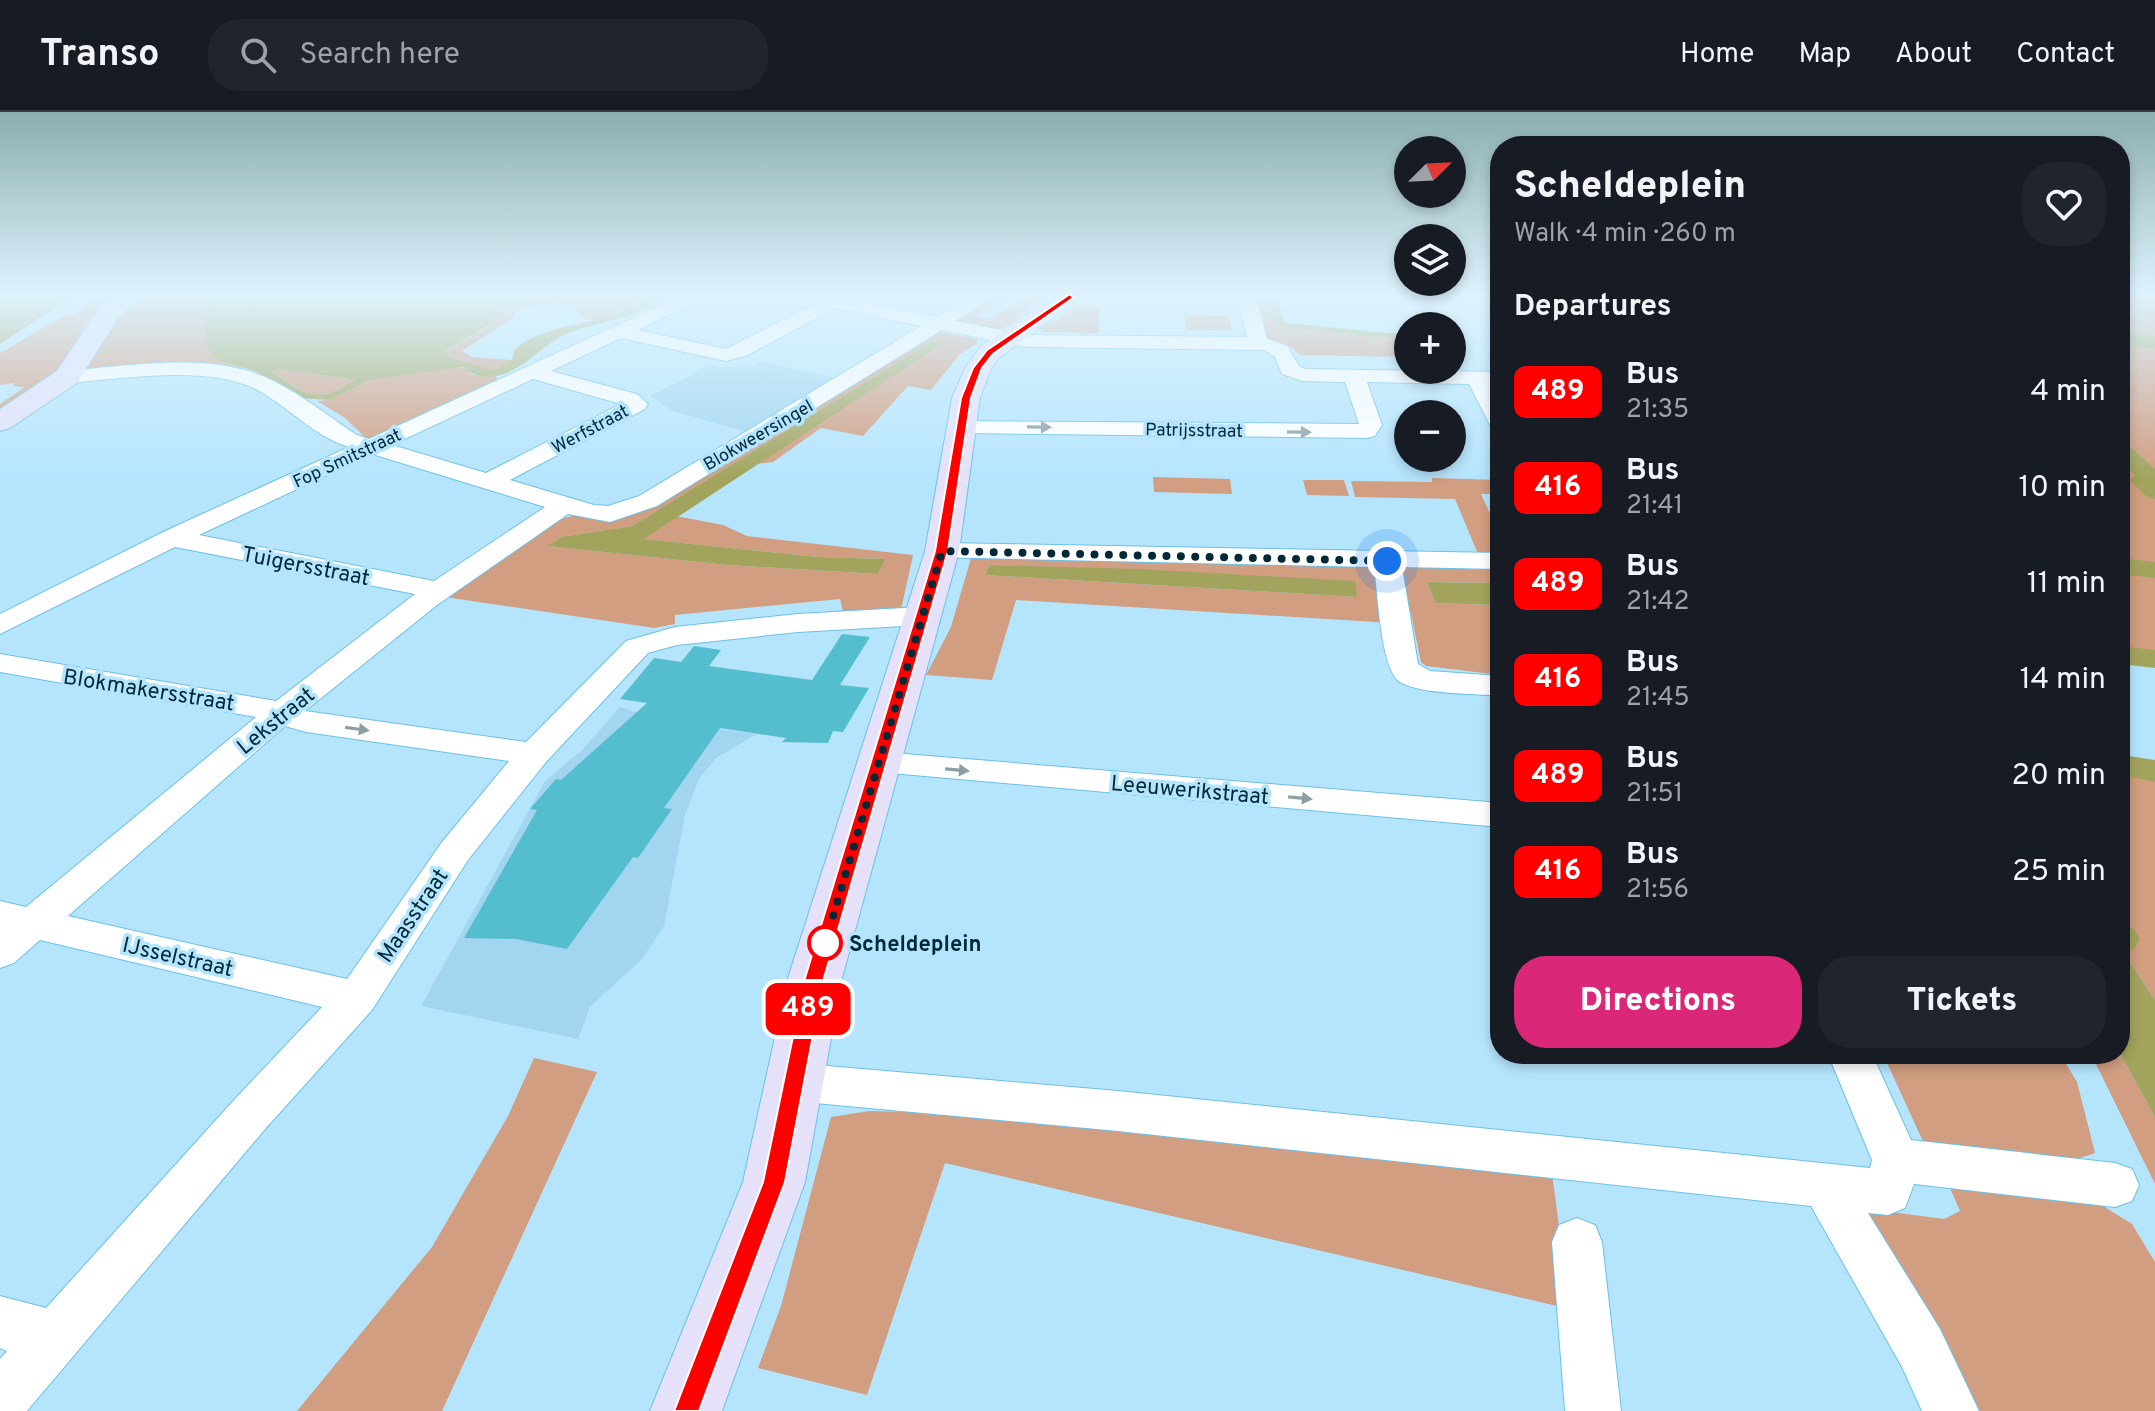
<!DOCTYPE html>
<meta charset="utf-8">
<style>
:root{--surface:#171b24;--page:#20242c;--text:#f1f3f6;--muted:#9ea1a6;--line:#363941;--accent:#db2777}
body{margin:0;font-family:Overpass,sans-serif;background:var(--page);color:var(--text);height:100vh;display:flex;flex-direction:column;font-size:30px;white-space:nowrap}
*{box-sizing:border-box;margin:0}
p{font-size:26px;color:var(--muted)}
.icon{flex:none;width:44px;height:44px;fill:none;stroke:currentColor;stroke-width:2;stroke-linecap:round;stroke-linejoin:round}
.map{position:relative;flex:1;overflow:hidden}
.details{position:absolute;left:1490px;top:24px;width:640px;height:928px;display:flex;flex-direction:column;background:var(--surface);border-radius:32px;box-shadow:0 4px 12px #0003}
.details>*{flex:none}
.badge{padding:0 16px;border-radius:12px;font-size:28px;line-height:52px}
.needle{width:52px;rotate:66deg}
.buttons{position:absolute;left:1394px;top:24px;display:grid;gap:16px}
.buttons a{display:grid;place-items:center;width:72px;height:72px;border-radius:50%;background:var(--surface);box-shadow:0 4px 12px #0003;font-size:40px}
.you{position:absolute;width:40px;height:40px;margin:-20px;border:6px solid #fff;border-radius:50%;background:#1a73e8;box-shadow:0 0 0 12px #1a73e833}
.map>.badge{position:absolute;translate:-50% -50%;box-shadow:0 0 0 4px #fff}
h2{padding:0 24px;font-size:30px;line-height:72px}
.round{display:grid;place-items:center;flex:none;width:84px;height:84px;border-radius:32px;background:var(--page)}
.headline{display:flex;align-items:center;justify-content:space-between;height:136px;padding:0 24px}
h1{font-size:38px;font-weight:800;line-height:60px}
.cta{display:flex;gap:16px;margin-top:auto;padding:16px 24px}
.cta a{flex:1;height:92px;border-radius:32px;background:var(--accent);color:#fff;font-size:32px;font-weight:800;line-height:92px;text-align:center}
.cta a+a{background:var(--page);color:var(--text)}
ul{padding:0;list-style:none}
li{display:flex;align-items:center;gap:24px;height:96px;padding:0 24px}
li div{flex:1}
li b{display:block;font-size:30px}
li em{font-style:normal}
li .badge{min-width:88px;font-weight:700;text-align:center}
header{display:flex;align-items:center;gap:48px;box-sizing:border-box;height:112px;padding:0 40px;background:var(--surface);border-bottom:2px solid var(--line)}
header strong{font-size:38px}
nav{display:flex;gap:44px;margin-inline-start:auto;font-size:28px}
.search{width:560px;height:72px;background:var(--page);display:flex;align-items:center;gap:20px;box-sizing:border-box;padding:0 28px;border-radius:32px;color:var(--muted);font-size:30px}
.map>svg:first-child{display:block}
</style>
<header>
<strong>Transo</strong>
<div class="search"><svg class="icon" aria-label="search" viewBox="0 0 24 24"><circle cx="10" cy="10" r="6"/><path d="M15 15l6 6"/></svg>Search here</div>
<nav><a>Home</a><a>Map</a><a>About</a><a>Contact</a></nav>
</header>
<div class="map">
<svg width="2155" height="1299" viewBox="0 0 2155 1299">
<rect width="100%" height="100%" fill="#b5e5fd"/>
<g fill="#a2d6f0">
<polygon points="761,250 840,267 751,321 672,299 650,284 709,254 750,256"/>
<polygon points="620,595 675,611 757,622 716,646 699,667 685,703 664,814 642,847 590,895 578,927 421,894 545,669 583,637"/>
</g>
<g fill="#d19e81" fill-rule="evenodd">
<polygon points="99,184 115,184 94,201 85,214 52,269 0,298 0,292 25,275 13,274 15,271 0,273 0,241 63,204 76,202"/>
<polygon points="134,184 220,184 206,205 219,249 242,256 84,260 110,214"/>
<path d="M 602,184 L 639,185 C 631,199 596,215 581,204 C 580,203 574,195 573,193 L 554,191 L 516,198 L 513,206 L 462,239 L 472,245 L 513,248 L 493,259 L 452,246 L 443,240 L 488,215 L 505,194 L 544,186 L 591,187 Z"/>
<polygon points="992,184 1008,184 976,205 990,207 1028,184 1049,184 1019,203 1018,208 996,219 956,212 956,206"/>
<polygon points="2120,184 2155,184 2155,544 2120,539"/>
<polygon points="1272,186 1282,215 1408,228 1408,245 1301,243 1289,234 1264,224 1256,190"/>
<polygon points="1076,194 1099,195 1099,221 1045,220 1040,217 1042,213 1061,206"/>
<polygon points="1185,203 1229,204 1232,218 1186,218"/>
<polygon points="932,219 978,227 977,232 960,242 931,278 908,274 863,324 821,316 773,350 756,352 941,231 932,229 632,414 561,425 549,434 727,453 878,462 884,447 818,445 643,427 676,404 723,413 747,424 913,443 901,498 843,500 840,487 675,503 675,512 654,516 445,485 555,408 577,403 605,403"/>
<polygon points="455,255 467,257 473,263 495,264 501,270 369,329 345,306 317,289 329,288 370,268"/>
<path d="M 280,257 L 355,268 C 311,294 310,283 271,259 Z"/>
<polygon points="1153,365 1230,367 1232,382 1154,380"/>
<polygon points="1432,366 1500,368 1500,382 1481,382 1500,423 1500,442 1478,442 1455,387 1355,385 1351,369 1432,370"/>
<polygon points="1303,368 1344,368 1349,384 1307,383"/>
<path d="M 971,446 L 1370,452 L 1377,457 L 1392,511 L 1016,488 L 992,568 L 926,563 L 951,515 ZM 989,453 L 1196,461 L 1357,485 L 985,463 Z"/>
<polygon points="1401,453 1500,453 1500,471 1428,470 1437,491 1500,493 1500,563 1426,554 1421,550"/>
<polygon points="2142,650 2155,651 2155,888 2120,835 2120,657 2145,661"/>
<polygon points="1883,942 2060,942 2077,970 2095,1041 2068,1050 1926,1036"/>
<polygon points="2091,942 2120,942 2155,1005 2155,1072"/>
<polygon points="534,946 597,960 442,1299 297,1299 432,1135 508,1004"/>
<polygon points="869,999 1058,1004 1552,1061 1570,1197 945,1051 867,1283 758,1256 781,1194 831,1005"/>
<polygon points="1947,1069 2087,1084 2132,1112 2155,1150 2155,1299 1980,1299 1959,1260 1837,1093 1944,1107 1960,1099"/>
</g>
<g fill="#a2a45d" fill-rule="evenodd">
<polygon points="0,184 73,184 0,232"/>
<path d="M 220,184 L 602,184 L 581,188 L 544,186 L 505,194 L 488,214 L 443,240 L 452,246 L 493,258 L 512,248 L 514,238 C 540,215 576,215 608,204 C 618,201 627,195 637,190 L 638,184 L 662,184 C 646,204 595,211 571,220 C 544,230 526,257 497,264 C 483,267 473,263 463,255 L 370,268 L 329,288 L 299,286 L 289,277 L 254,259 L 219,249 L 205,232 L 206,205 ZM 280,257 L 355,268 C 315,293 308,284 271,259 Z"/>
<polygon points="1270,189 1278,190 1285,211 1408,223 1408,228 1282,215 1273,209"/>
<polygon points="932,229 943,231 644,427 818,445 885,447 878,462 727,453 548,434 561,425 632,414"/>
<polygon points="989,453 1139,457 1355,469 1357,485 985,463"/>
<polygon points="1427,470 1500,471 1500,493 1436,491"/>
<polygon points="2120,835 2155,888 2155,1005 2120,942"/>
</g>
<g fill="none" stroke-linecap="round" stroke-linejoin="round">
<g fill="#a2a45d" fill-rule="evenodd">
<polygon points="2120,221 2155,224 2155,236 2120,233"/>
<polygon points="2120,331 2128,333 2155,357 2155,387 2147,385 2130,368 2135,363 2120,350"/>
<polygon points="2120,446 2155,450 2155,466 2120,462"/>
<polygon points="2120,534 2155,538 2155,556 2120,552"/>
<polygon points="2129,644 2155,648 2155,670 2120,663 2120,647"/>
<polygon points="2120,813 2134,817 2140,827 2134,837 2121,841"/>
</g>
</g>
<polygon fill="#54becf" points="842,522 870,525 840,573 869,576 843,620 833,619 828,631 782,630 786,626 720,616 664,696 672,697 638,746 633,745 567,837 516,827 464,826 537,698 530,697 556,667 561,668 647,591 620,587 654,546 681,550 694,534 721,538 709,554 812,568"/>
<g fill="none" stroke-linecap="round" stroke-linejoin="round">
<g stroke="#6bc0e8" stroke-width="2">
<g id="street">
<path d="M 681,184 L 706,184 L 638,218 L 726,237 L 815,192 L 796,188 L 793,184 L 846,184 L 848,188 L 936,205 L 970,184 L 993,184 L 956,209 L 1025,223 L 1247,225 L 1238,184 L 1256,184 L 1267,227 L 1287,234 L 1299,254 L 1305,257 L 1500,260 L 1500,272 L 1490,272 L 1500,290 L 1500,318 L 1492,316 L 1489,311 L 1469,272 L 1367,270 L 1382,313 L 1375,324 L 1367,326 L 961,321 L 953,319 L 950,314 L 953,309 L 1359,312 L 1345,270 L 1302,269 L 1282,262 L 1275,245 L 1264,238 L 1025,235 L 942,218 L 657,394 L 610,410 L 568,402 L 437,493 L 305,599 L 526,630 L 626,529 L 675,515 L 798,502 L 921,495 L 931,498 L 936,504 L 931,510 L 921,513 L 798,520 L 677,533 L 648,541 L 546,650 L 468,748 L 372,898 L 266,1016 L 27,1299 L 0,1299 L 0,1247 L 7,1239 L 0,1236 L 0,1184 L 46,1196 L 234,988 L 322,895 L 40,828 L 14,851 L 0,856 L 0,789 L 26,795 L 256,605 L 0,560 L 0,542 L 276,589 L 415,482 L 175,435 L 0,522 L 0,502 L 163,420 L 349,335 C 317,326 290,297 261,280 C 211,251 123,267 67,271 L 56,265 L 67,259 C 125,254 202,241 257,262 C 293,275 326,303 357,323 L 369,327 ZM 835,196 L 921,214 L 639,384 L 608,394 L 594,393 L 510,368 L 645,297 L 648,292 L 637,282 L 551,259 L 621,226 L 726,249 L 748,243 ZM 533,267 L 621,292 L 486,361 L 392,333 ZM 372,342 L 545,395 L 434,469 L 199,423 ZM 285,614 L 306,620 L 509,649 L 442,730 L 347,867 L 68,804 Z"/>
<path d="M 942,431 L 1500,441 L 1500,457 L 1402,455 L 1418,552 L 1430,559 L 1500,564 L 1500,584 C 1475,581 1421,583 1400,570 C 1380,557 1378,479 1374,455 L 932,445 L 929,439 L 932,433 Z"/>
<polygon points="880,640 1500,691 1500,715 868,659 863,651 868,643"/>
<polygon points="1828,942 1872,942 1911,1028 2115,1051 2132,1057 2139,1073 2132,1089 2115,1095 1914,1072 1905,1096 1888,1103 1868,1101 1940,1217 1979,1299 1922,1299 1902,1255 1811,1094 1118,1019 793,989 777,984 771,970 777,956 793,951 1118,979 1870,1056 1872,1048"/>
<polygon points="1577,1106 1595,1113 1602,1130 1621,1299 1565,1299 1552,1130 1559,1113"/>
</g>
</g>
<g stroke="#6bc0e8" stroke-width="2">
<g id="secondary">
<polygon points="113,184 140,184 118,206 77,271 10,316 0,319 0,297 57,259 100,196"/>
<polygon points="1054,184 1082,184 999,246 991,257 980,286 959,439 842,866 805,1070 722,1299 650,1299 743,1070 788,866 925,439 952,286 965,256 981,234"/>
</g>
</g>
<use href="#street" fill="#fff" fill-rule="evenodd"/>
<use href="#secondary" fill="#e4e1f8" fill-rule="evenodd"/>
</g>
<defs><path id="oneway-solid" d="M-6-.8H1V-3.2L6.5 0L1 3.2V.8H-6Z" transform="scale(2)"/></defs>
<g fill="#8d9fa5">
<use href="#oneway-solid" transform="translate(1039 315) rotate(1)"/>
<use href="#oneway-solid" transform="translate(1299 320) rotate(1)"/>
<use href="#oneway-solid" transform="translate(357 617) rotate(8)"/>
<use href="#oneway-solid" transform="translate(957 658) rotate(5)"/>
<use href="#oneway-solid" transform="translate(1300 686) rotate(5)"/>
</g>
<linearGradient id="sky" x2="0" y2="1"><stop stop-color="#8caeb0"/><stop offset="0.5" stop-color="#def3fe"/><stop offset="1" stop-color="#def3fe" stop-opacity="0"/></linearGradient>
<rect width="2155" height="366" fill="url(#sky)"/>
<polygon fill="#f00" stroke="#fff" stroke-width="2" points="1070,182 1073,186 993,242 982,256 971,286 948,439 824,866 785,1070 699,1299 674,1299 763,1070 805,866 935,439 961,286 973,256 987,238"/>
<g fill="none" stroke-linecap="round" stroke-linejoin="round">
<polyline stroke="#022938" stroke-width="8" stroke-dasharray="0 14.4" points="825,831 942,439 1387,449"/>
</g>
<circle fill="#fff" stroke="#f00" stroke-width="4" cx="825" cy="831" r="16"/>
<g text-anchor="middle" stroke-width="7" stroke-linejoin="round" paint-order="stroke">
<g font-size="18" fill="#022938" stroke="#b5e5fd">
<text transform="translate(590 317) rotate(-28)" y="6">Werfstraat</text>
<text transform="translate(1194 318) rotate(1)" y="6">Patrijsstraat</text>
<text transform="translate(758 323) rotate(-30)" y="6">Blokweersingel</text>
<text transform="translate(347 346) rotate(-25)" y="6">Fop Smitstraat</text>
</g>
<g font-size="22" fill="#022938" stroke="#b5e5fd">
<text transform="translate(306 453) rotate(11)" y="8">Tuigersstraat</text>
<text transform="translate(149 577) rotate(9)" y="8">Blokmakersstraat</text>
<text transform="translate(275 608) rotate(-39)" y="8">Lekstraat</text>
<text transform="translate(1190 677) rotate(5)" y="8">Leeuwerikstraat</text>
<text transform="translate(412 803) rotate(-56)" y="8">Maasstraat</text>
<text transform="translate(178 844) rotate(13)" y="8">IJsselstraat</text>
</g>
<g font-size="22" font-weight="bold" fill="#022938" stroke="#b5e5fd" text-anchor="start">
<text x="849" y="839">Scheldeplein</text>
</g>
</g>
</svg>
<div class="buttons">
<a><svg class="needle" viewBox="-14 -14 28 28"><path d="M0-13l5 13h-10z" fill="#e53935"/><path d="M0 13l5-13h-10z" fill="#9ea1a6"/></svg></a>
<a><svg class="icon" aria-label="layers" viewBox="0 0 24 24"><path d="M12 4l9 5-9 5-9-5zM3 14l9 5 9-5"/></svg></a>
<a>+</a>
<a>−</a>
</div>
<div class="you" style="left:1387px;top:449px"></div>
<b class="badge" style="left:808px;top:897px;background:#f00;color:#fff">489</b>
<section class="details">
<div class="headline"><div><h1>Scheldeplein</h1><p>Walk · 4 min · 260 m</p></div><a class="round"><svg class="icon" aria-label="heart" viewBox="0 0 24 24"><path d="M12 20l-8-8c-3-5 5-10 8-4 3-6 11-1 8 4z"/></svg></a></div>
<h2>Departures</h2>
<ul>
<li><span class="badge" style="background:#f00;color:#fff">489</span><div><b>Bus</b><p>21:35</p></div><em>4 min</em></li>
<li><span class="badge" style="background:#f00;color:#fff">416</span><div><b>Bus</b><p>21:41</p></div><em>10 min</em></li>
<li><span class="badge" style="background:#f00;color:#fff">489</span><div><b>Bus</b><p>21:42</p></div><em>11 min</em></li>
<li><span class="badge" style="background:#f00;color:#fff">416</span><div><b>Bus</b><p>21:45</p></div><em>14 min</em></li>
<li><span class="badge" style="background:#f00;color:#fff">489</span><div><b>Bus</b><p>21:51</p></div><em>20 min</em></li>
<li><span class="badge" style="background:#f00;color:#fff">416</span><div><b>Bus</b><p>21:56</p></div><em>25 min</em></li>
</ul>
<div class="cta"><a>Directions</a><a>Tickets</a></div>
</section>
</div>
